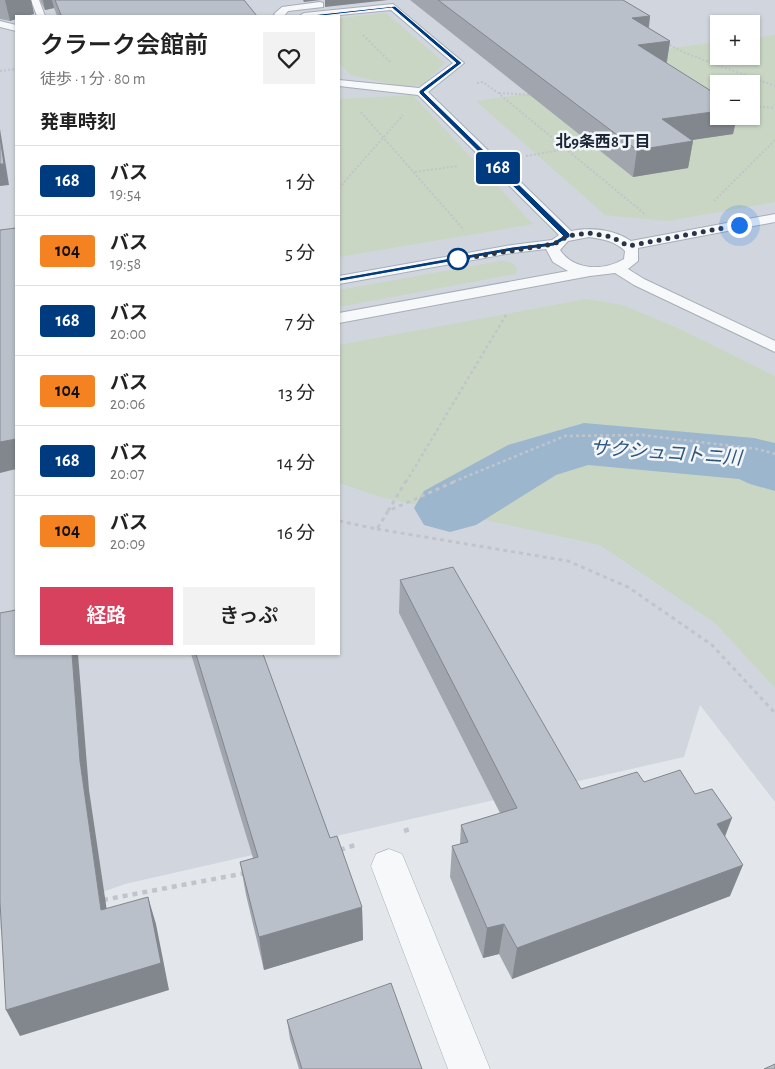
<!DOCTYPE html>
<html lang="ja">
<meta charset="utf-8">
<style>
:root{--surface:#fff;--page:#f2f2f2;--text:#222;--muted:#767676;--line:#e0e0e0;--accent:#d8415e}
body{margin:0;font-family:"Alegreya Sans","Noto Sans JP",sans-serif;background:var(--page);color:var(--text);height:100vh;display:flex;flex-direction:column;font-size:19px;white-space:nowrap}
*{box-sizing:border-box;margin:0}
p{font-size:16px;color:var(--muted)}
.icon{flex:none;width:28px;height:28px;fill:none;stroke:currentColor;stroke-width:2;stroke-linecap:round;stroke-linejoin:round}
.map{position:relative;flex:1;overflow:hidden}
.sheet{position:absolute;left:15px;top:15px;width:325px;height:640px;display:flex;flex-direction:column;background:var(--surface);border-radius:0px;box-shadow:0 1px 4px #0004}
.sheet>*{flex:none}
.badge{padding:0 10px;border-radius:4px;font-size:18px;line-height:32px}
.tools{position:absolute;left:710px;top:15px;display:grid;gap:10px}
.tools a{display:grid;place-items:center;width:50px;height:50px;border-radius:0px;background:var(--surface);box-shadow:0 1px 4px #0004;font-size:25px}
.you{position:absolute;width:25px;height:25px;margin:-12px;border:4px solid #fff;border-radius:50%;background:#1a73e8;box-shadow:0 0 0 8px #1a73e833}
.map>.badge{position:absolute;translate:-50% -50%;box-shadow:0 0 0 2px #fff}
h2{padding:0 25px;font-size:19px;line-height:45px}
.round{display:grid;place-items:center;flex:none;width:52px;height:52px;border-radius:0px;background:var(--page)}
.head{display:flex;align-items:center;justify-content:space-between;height:85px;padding:0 25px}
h1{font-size:24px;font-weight:600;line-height:38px}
.action{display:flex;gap:10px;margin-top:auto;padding:10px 25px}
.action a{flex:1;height:58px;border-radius:0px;background:var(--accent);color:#fff;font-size:20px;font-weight:600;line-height:58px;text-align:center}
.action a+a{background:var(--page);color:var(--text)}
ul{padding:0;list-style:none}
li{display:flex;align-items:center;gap:15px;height:70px;padding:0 25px;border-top:1px solid var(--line)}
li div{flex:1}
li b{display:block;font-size:19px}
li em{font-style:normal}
li .badge{min-width:55px;font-weight:700;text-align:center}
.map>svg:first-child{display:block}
</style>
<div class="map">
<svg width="775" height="1069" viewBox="0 0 775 1069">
<rect width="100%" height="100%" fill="#e3e7ec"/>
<path fill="#d1d6de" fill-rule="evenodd" d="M 0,0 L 775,0 L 775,802 L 700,705 L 684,757 L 125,884 L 0,929 ZM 16,16 L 339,16 L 339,654 L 16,654 ZM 719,24 L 751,24 L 751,56 L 719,56 ZM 719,84 L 751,84 L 751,116 L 719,116 Z"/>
<g fill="#c9d6c3" fill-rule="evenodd">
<polygon points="386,13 445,63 422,85 404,87 350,75 339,63 339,18"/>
<path d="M 775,35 L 775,202 L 668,221 L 605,215 L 476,101 L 636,79 L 626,72 L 671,65 L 649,51 L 719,42 L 719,56 L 751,56 L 751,38 ZM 719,84 L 751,84 L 751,116 L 719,116 Z"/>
<polygon points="413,95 533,224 339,257 339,99"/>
<path d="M 500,261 C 507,261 513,262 517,268 L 516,274 L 339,307 L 339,290 Z"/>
<polygon points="586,299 623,305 682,330 775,376 775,688 715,623 600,545 380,497 339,483 339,345"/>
</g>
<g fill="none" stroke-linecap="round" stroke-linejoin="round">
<polygon fill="#9cb6ce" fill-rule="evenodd" points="584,423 754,438 775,443 775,491 750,484 739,479 588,465 556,475 476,525 450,532 424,525 414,508 424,491 508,445"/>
<g stroke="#a7aeb7" stroke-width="2">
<g id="service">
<polygon points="31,0 39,0 45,16 37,16"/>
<polygon points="320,2 323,3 323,7 288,11 284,16 276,16 274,14 282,7"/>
<path d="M 393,4 L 464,63 L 428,92 L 571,231 C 590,227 614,229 631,241 L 775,214 L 775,222 L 638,248 L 638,261 L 628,269 L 644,279 L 775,341 L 775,352 L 634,285 L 615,273 L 590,276 L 339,323 L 339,313 L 568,271 L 553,262 L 546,249 L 512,253 L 339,284 L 339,276 L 512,245 L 552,240 L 559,235 L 418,95 L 339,86 L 339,80 L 419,88 L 453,63 L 391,10 L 329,16 L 299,16 L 304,13 ZM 589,237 C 603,239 615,241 625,251 L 624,259 C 604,271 574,271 560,250 L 568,241 Z"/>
<polygon points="0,21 16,25 16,31 0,27"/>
</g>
</g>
<g stroke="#a7aeb7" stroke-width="1">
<polygon id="minor" points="389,849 402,854 407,866 490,1069 448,1069 371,866 376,854"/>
</g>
<g stroke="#c1c5cb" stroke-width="2" stroke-dasharray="2 2" stroke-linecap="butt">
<polyline points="363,35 390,62"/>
<polyline points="666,43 685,53 775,86"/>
<polyline points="0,71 16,69"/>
<polyline points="477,83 483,82 498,93 646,215"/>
<polyline points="499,93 533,95"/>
<polyline points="751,106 775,108"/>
<polyline points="361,112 464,230"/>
<polyline points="526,156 566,149"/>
<polyline points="415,172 458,166"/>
<polyline points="339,188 403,115"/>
<polyline points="714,201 775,140"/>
</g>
<g stroke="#c1c5cb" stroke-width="2.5" stroke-dasharray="3 3" stroke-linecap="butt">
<polyline points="406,482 506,315"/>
<polyline points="453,482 565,436 642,435 758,449 775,454"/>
</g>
<g stroke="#c1c5cb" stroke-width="3" stroke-dasharray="4 4" stroke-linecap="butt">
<polyline points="388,511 406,481"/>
<polyline points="339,521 377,529 388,511 456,481"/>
<polyline points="377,529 568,561 628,587 712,645 775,713"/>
</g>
<g stroke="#c1c5cb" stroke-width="4.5" stroke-dasharray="5 5" stroke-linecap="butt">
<polyline points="404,831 413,828"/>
<polyline points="340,850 355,845"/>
<polyline points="103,900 246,873"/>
</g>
<use href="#service" fill="#f6f8fa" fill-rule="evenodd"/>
<use href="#minor" fill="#f6f8fa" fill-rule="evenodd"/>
</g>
<g fill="#a0a5ae">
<polygon points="0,0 31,0 34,14 16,16 16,19 10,21 0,19"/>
<polygon points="40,0 244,0 257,16 57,16 54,8 45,10"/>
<polygon points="410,0 623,0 650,16 649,28 670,41 667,63 719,116 737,116 733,134 691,140 693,141 688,168 633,177"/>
<polygon points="400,580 581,789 644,782 695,794 725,837 730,896 512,979 499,954 483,958 450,877 452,846 460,844 461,825 500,813 399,613"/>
<polygon points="191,654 263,654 330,838 362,907 363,940 264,970 246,895 240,862 253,858"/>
<polygon points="287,1020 422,1069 299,1069 290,1039"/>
</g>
<g fill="#82868d">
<polygon points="5,0 31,0 34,14 26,16 16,16 16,19 10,21"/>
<polygon points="43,0 52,0 54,8 45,10"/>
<polygon points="303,0 321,0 304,2"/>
<polygon points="325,0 388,0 325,7"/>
<polygon points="650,16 647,39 632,18"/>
<polygon points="670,41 666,65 638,45"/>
<polygon points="719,111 719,116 737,116 733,134 658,145 662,119"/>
<polygon points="0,129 9,185 0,186"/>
<polygon points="693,141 688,168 633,177 637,150"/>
<polygon points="16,439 16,469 0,473 0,442"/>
<polygon points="72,654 78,654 89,790 111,938 101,910 80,761"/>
<polygon points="732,818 720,850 717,824"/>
<polygon points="743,865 730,896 512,979 517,948"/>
<polygon points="148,897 156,924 169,990 20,1036 6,1010"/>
<polygon points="362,907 363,940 264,970 259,937"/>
<polygon points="504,924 499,954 483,958 487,928"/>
</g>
<g fill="#bac0ca" stroke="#82868d">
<polygon points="55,0 244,0 257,16 64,16 61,15"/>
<polygon points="438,0 623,0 650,16 632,18 670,41 638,45 719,96 719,111 662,119 693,141 637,150"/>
<polygon points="0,137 4,164 0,164"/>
<polygon points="16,228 16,439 0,442 0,230"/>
<polygon points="453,567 581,789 637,772 644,782 680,770 695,794 712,789 732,818 717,824 743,865 517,948 504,924 487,928 452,846 468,842 461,825 517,808 400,580"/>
<polygon points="16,610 16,654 72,654 80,761 101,910 148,897 161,963 6,1010 0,902 0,613"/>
<polygon points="196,654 263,654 330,838 337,836 362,907 259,937 240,862 258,857"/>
<polygon points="391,983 422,1069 302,1069 287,1020"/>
<polygon points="775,1064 775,1069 764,1069"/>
</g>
<polygon fill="#003b80" stroke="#fff" points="395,6 462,63 424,92 570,234 570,237 554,246 512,251 336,282 335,280 339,278 512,247 553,242 563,236 419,93 419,91 456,63 392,8 304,18 302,16"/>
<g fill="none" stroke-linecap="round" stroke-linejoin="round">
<polyline stroke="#293546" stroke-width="5" stroke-dasharray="0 9" points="458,259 454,260 554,244 568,236 589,233 612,237 628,246 739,225"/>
</g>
<circle fill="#fff" stroke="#003b80" stroke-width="2.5" cx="458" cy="259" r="10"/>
<g text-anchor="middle" stroke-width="5" stroke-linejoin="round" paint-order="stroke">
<g font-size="16" font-weight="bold" fill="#1b2637" stroke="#f3f6f9">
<text x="603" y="147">北9条西8丁目</text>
</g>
<g font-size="19" font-style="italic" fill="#30567d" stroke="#f3f6f9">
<text transform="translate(666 452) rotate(4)" y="7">サクシュコトニ川</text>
</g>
</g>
</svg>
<div class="tools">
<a>+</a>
<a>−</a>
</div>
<div class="you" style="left:739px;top:225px"></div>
<b class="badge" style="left:498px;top:168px;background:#003b80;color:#fff">168</b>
<section class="sheet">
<div class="head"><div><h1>クラーク会館前</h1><p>徒歩 · 1 分 · 80 m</p></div><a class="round"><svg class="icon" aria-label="heart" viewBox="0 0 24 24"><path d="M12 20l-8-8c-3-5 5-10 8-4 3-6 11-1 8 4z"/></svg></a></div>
<h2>発車時刻</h2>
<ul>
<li><span class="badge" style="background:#003b80;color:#fff">168</span><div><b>バス</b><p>19:54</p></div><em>1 分</em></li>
<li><span class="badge" style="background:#f58220;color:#111">104</span><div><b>バス</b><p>19:58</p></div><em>5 分</em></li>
<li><span class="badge" style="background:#003b80;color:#fff">168</span><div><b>バス</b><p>20:00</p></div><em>7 分</em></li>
<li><span class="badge" style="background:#f58220;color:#111">104</span><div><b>バス</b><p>20:06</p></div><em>13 分</em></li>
<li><span class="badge" style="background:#003b80;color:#fff">168</span><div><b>バス</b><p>20:07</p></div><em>14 分</em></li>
<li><span class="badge" style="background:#f58220;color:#111">104</span><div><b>バス</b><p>20:09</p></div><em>16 分</em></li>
</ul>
<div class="action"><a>経路</a><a>きっぷ</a></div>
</section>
</div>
